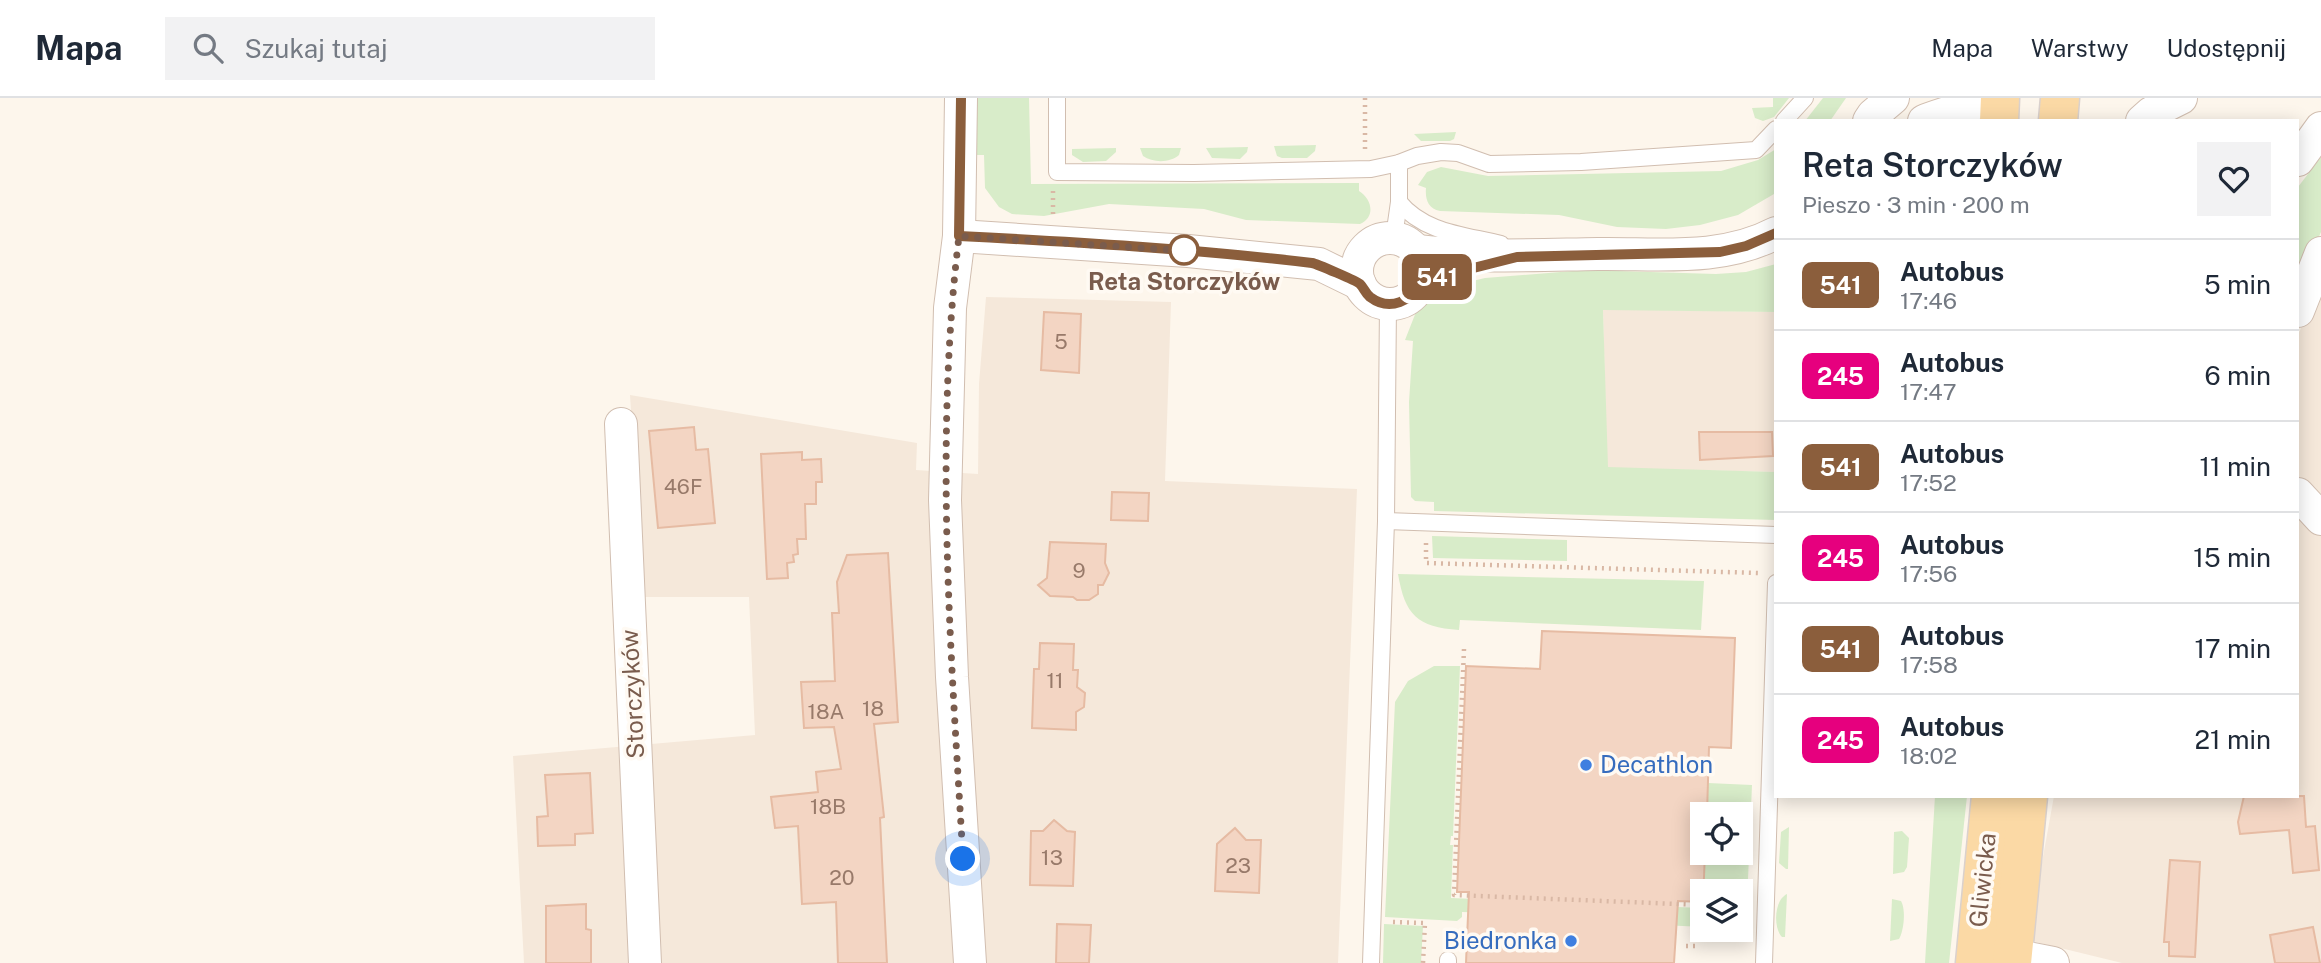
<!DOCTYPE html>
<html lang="pl">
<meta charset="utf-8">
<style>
:root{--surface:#fff;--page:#f2f2f3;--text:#1f2937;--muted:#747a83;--line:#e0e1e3}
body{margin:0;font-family:"Public Sans",sans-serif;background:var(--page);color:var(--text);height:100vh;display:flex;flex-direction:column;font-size:26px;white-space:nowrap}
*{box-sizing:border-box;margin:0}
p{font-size:23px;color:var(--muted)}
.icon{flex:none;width:38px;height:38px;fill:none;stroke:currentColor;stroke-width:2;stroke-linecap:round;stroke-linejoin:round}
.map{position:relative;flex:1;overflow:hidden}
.drawer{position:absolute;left:1774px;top:21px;width:525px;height:679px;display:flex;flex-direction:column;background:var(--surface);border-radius:0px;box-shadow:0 4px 18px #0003}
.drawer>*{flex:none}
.badge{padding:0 14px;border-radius:10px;font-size:24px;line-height:46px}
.tools{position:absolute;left:1690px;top:704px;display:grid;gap:14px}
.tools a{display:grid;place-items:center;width:63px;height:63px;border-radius:0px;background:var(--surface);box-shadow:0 4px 18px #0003;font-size:35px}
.you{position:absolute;width:35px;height:35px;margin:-18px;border:5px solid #fff;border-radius:50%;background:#1a73e8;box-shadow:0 0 0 10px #1a73e833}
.map>.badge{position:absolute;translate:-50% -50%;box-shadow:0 0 0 4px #fff}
.round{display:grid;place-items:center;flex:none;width:74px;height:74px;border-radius:0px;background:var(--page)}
.overview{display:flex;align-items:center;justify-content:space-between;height:119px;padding:0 28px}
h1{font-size:33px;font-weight:600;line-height:52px}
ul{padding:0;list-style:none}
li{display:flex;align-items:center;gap:21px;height:91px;padding:0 28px;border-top:2px solid var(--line)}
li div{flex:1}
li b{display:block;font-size:26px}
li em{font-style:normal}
li .badge{min-width:77px;font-weight:700;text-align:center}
header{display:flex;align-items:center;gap:42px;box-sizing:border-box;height:98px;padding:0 35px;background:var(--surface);border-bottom:2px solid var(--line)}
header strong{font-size:33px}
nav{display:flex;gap:38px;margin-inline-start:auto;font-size:24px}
.search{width:490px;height:63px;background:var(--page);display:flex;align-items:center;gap:18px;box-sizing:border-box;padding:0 24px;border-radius:0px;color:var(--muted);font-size:26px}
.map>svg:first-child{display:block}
</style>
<header>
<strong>Mapa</strong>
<div class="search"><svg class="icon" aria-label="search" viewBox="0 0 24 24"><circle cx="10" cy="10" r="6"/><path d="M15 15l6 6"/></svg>Szukaj tutaj</div>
<nav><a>Mapa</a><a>Warstwy</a><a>Udostępnij</a></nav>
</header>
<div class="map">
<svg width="2321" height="865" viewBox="0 0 2321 865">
<rect width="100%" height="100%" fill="#fdf6ec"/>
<g fill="#f5e8da">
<polygon points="2321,184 2321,865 2122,865 2028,842 2054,698 2298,698 2298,237"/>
<polygon points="986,199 1171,204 1165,383 1357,391 1338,865 524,865 513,658 755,637 749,499 643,499 630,297 917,345 916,372 978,376 979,286"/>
<polygon points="1603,211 1776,214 1776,374 1607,370"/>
</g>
<g fill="#d8ecc9">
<path d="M 977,0 L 1029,0 L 1031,86 L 1359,85 L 1359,93 C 1372,101 1376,119 1360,126 L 1246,122 L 1204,111 L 1109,106 L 1044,118 L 1012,116 L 999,109 L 985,90 L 984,57 L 974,57 Z"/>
<polygon points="1773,0 1789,0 1774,19 1763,23 1755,20 1752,10 1773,9"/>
<polygon points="1823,0 1846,0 1830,23 1805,23"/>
<polygon points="1456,34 1454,41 1450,43 1421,43 1414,36"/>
<polygon points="1316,47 1315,53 1307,60 1282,60 1277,58 1274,48"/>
<polygon points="1248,49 1247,54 1240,61 1212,60 1206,50"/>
<polygon points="1116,50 1116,54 1106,63 1083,64 1072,57 1072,51"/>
<path d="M 1140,50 L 1181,50 L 1179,57 C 1170,65 1153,65 1143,58 Z"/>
<path d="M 1776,51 L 1776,94 L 1774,96 L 1738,117 L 1700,127 L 1666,131 L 1617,129 L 1559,117 L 1440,113 C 1428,111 1425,101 1426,90 L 1418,87 L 1427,74 L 1441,69 L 1488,78 L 1721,73 L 1758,62 Z"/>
<polygon points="2321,59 2321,134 2298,187 2298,89"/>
<polygon points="1776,166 1776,214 1603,212 1608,369 1776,374 1776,422 1434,413 1434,404 1415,403 1411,399 1409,304 1413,243 1405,242 1416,214 1439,191 1485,180 1585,172 1716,176 1746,174"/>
<polygon points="1432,438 1567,442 1567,463 1433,460"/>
<path d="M 1398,476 L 1704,483 L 1701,532 L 1460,522 L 1459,532 C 1417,529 1405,517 1398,476 Z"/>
<polygon points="1434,568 1460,568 1453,738 1451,738 1450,747 1453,747 1451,800 1703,810 1703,829 1498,819 1494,815 1462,814 1462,819 1457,823 1385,819 1395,604 1408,583"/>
<polygon points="1708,685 1752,687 1747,805 1741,805 1741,793 1704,793 1705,754 1741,754 1741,716 1707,716"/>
<polygon points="1935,698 1967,698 1949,865 1925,865"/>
<polygon points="1789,729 1788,771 1786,771 1779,765 1781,734"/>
<polygon points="1902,733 1909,740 1907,769 1904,774 1893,776 1894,734"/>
<path d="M 1787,796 L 1785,839 L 1782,839 C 1773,830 1774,802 1787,796 Z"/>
<path d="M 1892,801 L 1901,803 C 1906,812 1904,832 1899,841 L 1890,843 Z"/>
<polygon points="1384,826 1423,828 1421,865 1383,865"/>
</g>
<g fill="#f3d5c3" stroke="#e6bba3" stroke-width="2">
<polygon points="1044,214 1081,216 1079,275 1041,272"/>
<polygon points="694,329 696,352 708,351 715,425 658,430 649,333"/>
<polygon points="1699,334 1772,334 1773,358 1700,362"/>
<polygon points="802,354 802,362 821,361 822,384 816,384 816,406 805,406 806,441 797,441 798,456 793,457 794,464 787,465 788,480 767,481 761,356"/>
<polygon points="1112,394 1149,395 1148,423 1111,422"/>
<polygon points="1050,444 1106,446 1105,465 1109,475 1103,487 1098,487 1098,496 1089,502 1077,502 1073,499 1050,498 1038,487 1047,480"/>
<polygon points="888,455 898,624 874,626 884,719 880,720 887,865 838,865 836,804 802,806 798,728 775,730 771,699 818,694 816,674 841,671 834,629 804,630 801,584 835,583 832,515 839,515 837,484 847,457"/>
<polygon points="1542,533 1735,540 1731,650 1709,649 1707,716 1703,716 1703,754 1705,754 1703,804 1678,803 1674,865 1466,865 1469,794 1457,794 1466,568 1540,571"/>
<polygon points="1040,545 1074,546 1073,572 1078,572 1077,589 1085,595 1084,609 1076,614 1076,632 1032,630 1034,571 1039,571"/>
<polygon points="590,675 593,735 575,736 575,747 538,748 537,719 548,718 545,677"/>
<polygon points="2244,698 2304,698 2306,729 2315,728 2319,772 2293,775 2289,732 2240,736 2238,724"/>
<polygon points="1054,722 1067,733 1075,734 1073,788 1030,787 1031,733 1043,733"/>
<polygon points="1235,730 1246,742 1261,742 1259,795 1215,793 1217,746"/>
<polygon points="2170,762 2200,764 2195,859 2169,858 2169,844 2164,844"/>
<polygon points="586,806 586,831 591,832 591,865 546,865 546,808"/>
<polygon points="1057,826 1091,827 1089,865 1056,865"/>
<polygon points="2313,829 2320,865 2275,865 2270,837"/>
</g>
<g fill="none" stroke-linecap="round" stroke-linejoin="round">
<g stroke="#d1beb0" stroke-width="18">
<g id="service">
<polyline points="1057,0 1057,74 1194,75 1371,71 1399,65 1417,58 1441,54 1458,55 1489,66 1581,64 1756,52 1776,31"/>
<polyline points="1784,23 1805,0"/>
<path d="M 1399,104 C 1424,135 1465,137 1501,146"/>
<polyline points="1394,139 1399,104 1399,65"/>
<polyline points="1386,423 1776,437"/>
<polyline points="1371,865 1386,423 1388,206"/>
<polyline points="1448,865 1448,862"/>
<polyline points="1764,865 1776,485"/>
</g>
</g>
<g stroke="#d1beb0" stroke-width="34">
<g id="minor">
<polyline points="961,0 959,138 950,210 945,402 952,579 970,865"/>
<polyline points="1869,23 1873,17 1893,0"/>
<path d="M 1924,23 C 1936,17 1979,7 1985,0"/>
<polyline points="2142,23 2151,15 2181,0"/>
<polyline points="2298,62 2321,30"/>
<polyline points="959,138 1188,153 1319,166 1360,186"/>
<circle cx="1390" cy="173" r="33"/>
<path d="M 1417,153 C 1477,160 1537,157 1598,156 C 1658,155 1721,164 1776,135"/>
<polyline points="2298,213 2321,155"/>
<polyline points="621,326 645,865"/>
<polyline points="2298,396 2321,421"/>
<polyline points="1992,853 2053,865"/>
</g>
</g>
<g stroke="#dad1cd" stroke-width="41">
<g id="primary">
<polyline points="1999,23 2000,0"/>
<polyline points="2058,23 2060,0"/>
<polyline points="1975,865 1991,698"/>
<polyline points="2012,865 2028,698"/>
</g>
</g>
<g stroke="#d9b8a5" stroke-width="4.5" stroke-dasharray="2 5" stroke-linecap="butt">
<polyline points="1365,0 1365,52"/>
<polyline points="1053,93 1053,116"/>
<polyline points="1426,445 1426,465 1758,475"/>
<polyline points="1464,551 1454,797 1703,807"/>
<polyline points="1393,824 1425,825 1423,865"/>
<polyline points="1686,848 1697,848"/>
</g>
<use href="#service" stroke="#fff" stroke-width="16"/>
<use href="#minor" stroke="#fff" stroke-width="32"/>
<use href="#primary" stroke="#fbd9a5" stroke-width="38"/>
</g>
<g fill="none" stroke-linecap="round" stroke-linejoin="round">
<g stroke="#fff" stroke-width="16">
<path id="line" d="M 961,0 L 959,138 C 1077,144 1195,151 1312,165 C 1317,166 1357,183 1360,186 C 1364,190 1365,195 1370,199 C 1390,214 1412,203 1422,183 L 1517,159 L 1720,154 L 1746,148 L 1776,135"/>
</g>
<use href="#line" stroke="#8b5e3c" stroke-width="10"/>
<path stroke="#7a5c4d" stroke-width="7" stroke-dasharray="0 12.6" d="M 963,761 C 951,554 934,344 959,138 L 1188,153 L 1184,152"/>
</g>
<circle fill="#fff" stroke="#8b5e3c" stroke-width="3.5" cx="1184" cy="152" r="14"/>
<g fill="#3f7fe0" stroke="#fffaf3" stroke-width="2.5">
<circle cx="1586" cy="667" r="7"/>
<circle cx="1571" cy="843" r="7"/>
</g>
<g text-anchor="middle" stroke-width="7" stroke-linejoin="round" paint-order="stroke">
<g font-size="21" fill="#987a6a">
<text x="1061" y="251">5</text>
<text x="683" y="396">46F</text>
<text x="1079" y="480">9</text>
<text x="1055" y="590">11</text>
<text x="873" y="618">18</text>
<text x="826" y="621">18A</text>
<text x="828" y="716">18B</text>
<text x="1052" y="767">13</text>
<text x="1238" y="775">23</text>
<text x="842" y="787">20</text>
</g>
<g font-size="24" font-weight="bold" fill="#7a5c4d" stroke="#fffaf3">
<text x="1184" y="192">Reta Storczyków</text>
</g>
<g font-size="24" fill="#7a5c4d" stroke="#fffaf3">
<text transform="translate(633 596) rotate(-93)" y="8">Storczyków</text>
<text transform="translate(1983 782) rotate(-84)" y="8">Gliwicka</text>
</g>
<g font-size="24" fill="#366cbe" stroke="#fffaf3" text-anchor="start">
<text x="1600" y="675">Decathlon</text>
<text x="1557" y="851" text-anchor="end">Biedronka</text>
</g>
</g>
</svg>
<div class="tools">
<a><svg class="icon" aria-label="locate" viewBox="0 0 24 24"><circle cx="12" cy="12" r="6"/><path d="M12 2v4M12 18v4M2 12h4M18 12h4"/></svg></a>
<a><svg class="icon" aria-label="layers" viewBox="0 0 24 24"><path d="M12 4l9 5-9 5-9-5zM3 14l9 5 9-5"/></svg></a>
</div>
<div class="you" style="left:963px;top:761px"></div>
<b class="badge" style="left:1437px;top:179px;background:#8b5e3c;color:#fff">541</b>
<section class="drawer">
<div class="overview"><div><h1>Reta Storczyków</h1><p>Pieszo · 3 min · 200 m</p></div><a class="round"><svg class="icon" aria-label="heart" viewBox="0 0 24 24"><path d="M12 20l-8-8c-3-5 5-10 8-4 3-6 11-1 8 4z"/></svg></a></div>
<ul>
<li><span class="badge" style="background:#8b5e3c;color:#fff">541</span><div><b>Autobus</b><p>17:46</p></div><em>5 min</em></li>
<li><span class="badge" style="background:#e6007e;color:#fff">245</span><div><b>Autobus</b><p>17:47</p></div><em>6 min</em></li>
<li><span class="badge" style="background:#8b5e3c;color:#fff">541</span><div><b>Autobus</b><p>17:52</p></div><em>11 min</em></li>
<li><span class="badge" style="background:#e6007e;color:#fff">245</span><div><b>Autobus</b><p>17:56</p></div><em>15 min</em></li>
<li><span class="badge" style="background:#8b5e3c;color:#fff">541</span><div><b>Autobus</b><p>17:58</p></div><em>17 min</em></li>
<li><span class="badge" style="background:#e6007e;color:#fff">245</span><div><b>Autobus</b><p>18:02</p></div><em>21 min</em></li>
</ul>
</section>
</div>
